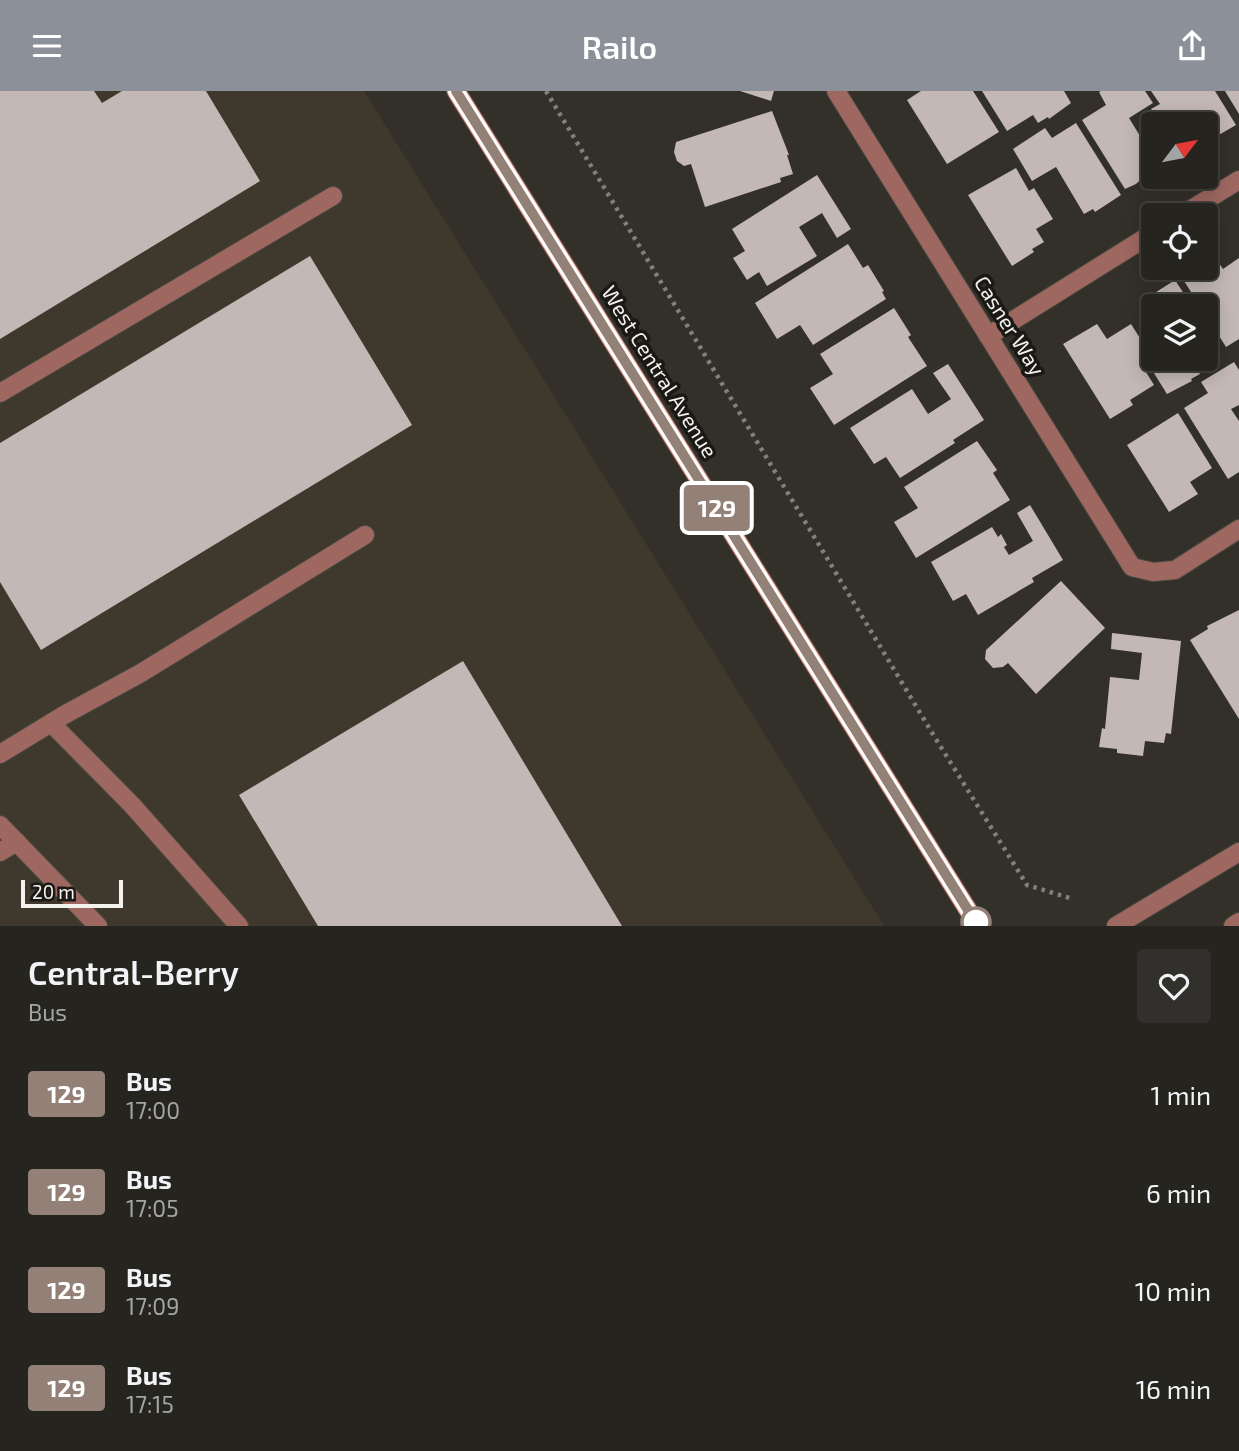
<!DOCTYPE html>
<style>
:root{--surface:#26241f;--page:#32302c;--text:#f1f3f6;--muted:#a4a4a4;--line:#42413d;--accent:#8c9099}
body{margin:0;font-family:"Exo 2",sans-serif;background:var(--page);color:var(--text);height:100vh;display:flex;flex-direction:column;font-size:26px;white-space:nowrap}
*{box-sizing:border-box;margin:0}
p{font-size:23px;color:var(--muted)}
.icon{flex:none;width:38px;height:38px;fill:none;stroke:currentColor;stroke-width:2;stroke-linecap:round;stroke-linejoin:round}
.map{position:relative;height:835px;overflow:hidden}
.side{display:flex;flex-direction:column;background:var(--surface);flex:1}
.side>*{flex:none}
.badge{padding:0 14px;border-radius:5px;font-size:24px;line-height:46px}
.needle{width:46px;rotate:58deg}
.fabs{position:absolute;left:1141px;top:21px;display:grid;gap:14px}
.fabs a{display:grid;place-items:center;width:77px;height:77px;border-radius:7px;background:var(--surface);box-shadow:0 4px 18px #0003,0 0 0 2px var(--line);font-size:35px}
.scale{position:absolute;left:21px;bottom:18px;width:102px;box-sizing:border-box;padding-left:7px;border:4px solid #f3f2ed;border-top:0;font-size:19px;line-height:24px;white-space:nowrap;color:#f3f2ed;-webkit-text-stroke:5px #1a1915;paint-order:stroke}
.map>.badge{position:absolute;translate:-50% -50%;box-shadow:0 0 0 4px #fff}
.round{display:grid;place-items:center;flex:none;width:74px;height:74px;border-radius:7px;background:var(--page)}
.overview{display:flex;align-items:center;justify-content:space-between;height:119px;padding:0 28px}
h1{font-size:33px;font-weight:600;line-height:52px}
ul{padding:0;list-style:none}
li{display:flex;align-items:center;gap:21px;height:98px;padding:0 28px}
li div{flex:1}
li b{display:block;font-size:26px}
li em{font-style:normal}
li .badge{min-width:77px;font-weight:700;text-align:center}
header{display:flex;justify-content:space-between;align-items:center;height:91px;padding:0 28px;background:var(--accent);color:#fff;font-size:32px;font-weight:600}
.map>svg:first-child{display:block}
</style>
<header><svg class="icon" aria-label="menu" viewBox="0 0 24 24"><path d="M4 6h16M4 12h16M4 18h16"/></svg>Railo<svg class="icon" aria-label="share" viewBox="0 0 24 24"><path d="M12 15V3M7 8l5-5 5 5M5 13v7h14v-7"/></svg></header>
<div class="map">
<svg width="1239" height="835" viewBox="0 0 1239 835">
<rect width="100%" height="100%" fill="#333029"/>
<polygon fill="#3e392c" points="0,0 364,0 884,835 0,835"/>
<g fill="#c3b8b5">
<polygon points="0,0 94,0 102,12 122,0 206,0 260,90 0,248"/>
<polygon points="740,0 774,0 771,10"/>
<polygon points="921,0 973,0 999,41 947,73 907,9"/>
<polygon points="982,0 1064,0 1071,12 1049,28 1048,26 1038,32 1033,24 1007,40"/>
<polygon points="1101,0 1145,0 1153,12 1129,27 1145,53 1149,51 1153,57 1153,79 1140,84 1142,87 1136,93 1125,98 1082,29 1106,14 1099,1"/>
<polygon points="1151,0 1215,0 1236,34 1217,45 1215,42 1206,47 1206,33 1160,33 1151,18 1160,13"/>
<polygon points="1225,0 1239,0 1239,23"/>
<polygon points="772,20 789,64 787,64 793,83 780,87 781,91 705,116 691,73 684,75 677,70 674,61 676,51"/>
<polygon points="1076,32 1121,104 1095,121 1093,118 1084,123 1056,76 1032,90 1013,58 1045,37 1052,47"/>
<polygon points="1016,77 1029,100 1034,97 1053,128 1036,138 1044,151 1032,158 1034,161 1012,175 968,104"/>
<polygon points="817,84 851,138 837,147 822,122 799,136 817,165 767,195 759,181 747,189 733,167 745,160 732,138"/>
<polygon points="848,153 863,177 868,174 884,200 882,201 886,208 813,254 800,234 777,248 755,212"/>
<polygon points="310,165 412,334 41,559 0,491 0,352"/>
<polygon points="1239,167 1239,248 1226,256 1206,224 1206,215 1200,215 1177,179 1206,177 1206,174 1216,168 1223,178"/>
<polygon points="1175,189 1192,215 1153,215 1153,233 1141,220 1143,211 1155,206 1153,203"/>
<polygon points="894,217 911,244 908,246 927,275 834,334 810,297 833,283 820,263"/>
<polygon points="1097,233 1107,248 1131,233 1150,263 1142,268 1144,271 1141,273 1154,294 1130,309 1133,314 1110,328 1063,253"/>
<polygon points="1206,238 1220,260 1195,275 1200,283 1191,288 1192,290 1167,303 1147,271 1152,268 1206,268"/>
<polygon points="1234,271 1239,279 1239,314 1231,318 1239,330 1239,381 1228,388 1184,317 1208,302 1201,291"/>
<polygon points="948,273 984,329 953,349 955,352 900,387 886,366 874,373 850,337 912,298 928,323 951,308 933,282"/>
<polygon points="1178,322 1212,377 1190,391 1198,403 1169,421 1127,354"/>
<polygon points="977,350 997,379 993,382 1010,409 916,467 894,431 918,417 904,396"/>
<polygon points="1030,414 1063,469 1032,487 1034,491 978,524 966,503 953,510 931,471 992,436 998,446 1001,443 1007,454 1004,456 1009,464 1033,450 1017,422"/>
<polygon points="1061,490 1105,537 1036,603 1008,572 1003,576 993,577 985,568 986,559"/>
<polygon points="1239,519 1239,628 1190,549 1208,538 1207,535"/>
<polygon points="1112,542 1181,550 1171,643 1166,642 1164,652 1145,650 1143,665 1117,662 1117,658 1099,656 1102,637 1105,638 1110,586 1139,589 1142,562 1111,558"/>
<polygon points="463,570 622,835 318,835 239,704"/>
</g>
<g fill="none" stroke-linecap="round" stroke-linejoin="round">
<g stroke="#4e4b44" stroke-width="20">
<g id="minor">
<polyline points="836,0 1132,476 1153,481 1175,479 1239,438"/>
<polyline points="1182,124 1239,89"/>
<polyline points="988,245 1153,142"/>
<polyline points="0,302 333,105"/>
<polyline points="51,632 132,714 239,835"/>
<polyline points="0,663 64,624 141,582 365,444"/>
<polyline points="0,734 98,835"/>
<polyline points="0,761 17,751"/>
<polyline points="1116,835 1239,761"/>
<polyline points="1233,835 1239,831"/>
</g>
</g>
<g stroke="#4e4b44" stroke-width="20">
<polyline id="major" points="456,0 978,835"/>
</g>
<polyline stroke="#828079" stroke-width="4.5" stroke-dasharray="3.5 5" stroke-linecap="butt" points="546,0 934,645 1027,794 1073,808"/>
<use href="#minor" stroke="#9e6861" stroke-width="18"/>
<use href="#major" stroke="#fea598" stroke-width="18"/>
</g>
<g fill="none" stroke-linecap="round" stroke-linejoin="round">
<g stroke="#fff" stroke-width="16">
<polyline id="line" points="456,0 978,835"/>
</g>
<use href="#line" stroke="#938177" stroke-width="10"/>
</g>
<circle fill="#fff" stroke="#938177" stroke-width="3.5" cx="976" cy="831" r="14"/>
<g text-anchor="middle" stroke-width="7" stroke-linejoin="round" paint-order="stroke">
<g font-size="21" fill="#f3f2ed" stroke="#1a1915">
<text transform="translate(1009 235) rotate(58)" y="7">Casner Way</text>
<text transform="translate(659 281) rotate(58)" y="7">West Central Avenue</text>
</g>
</g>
</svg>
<div class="fabs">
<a><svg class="needle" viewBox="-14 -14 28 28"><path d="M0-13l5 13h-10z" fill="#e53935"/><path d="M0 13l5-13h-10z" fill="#a4a4a4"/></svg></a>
<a><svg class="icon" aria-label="locate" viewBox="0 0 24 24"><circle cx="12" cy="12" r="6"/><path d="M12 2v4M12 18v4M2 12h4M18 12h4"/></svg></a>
<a><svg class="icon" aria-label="layers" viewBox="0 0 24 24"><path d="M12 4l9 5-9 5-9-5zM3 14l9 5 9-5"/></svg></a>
</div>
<div class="scale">20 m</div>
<b class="badge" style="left:717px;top:417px;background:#938177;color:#fff">129</b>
</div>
<section class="side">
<div class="overview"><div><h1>Central-Berry</h1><p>Bus</p></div><a class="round"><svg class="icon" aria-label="heart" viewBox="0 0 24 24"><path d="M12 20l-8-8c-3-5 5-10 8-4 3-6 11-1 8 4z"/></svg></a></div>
<ul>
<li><span class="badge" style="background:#938177;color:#fff">129</span><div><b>Bus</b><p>17:00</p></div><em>1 min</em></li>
<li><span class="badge" style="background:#938177;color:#fff">129</span><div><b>Bus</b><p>17:05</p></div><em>6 min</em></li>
<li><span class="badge" style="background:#938177;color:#fff">129</span><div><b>Bus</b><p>17:09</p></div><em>10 min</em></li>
<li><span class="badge" style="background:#938177;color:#fff">129</span><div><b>Bus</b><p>17:15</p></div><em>16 min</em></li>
</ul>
</section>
